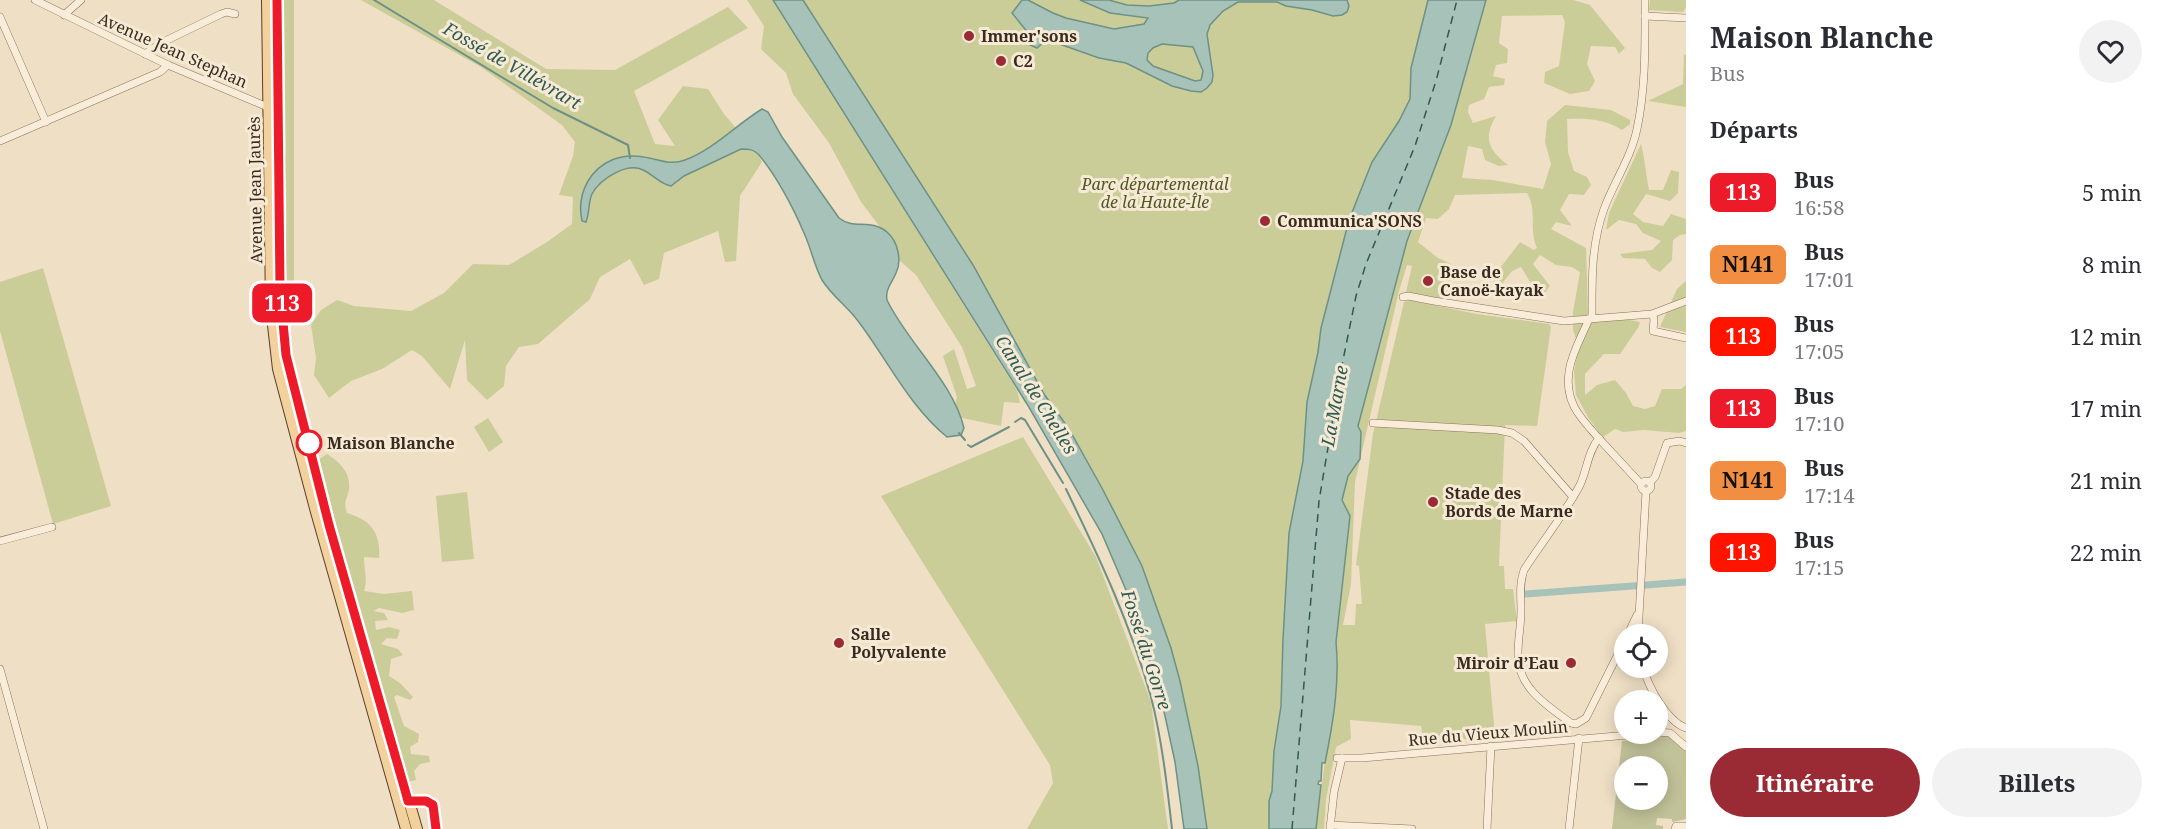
<!DOCTYPE html>
<html lang="fr">
<meta charset="utf-8">
<style>
:root{--surface:#fff;--page:#f2f2f3;--text:#2b2b33;--muted:#7c7c81;--accent:#9a2a34}
body{margin:0;font-family:"Noto Serif",serif;background:var(--page);color:var(--text);height:100vh;display:flex;flex-direction:column;font-size:22px;white-space:nowrap}
*{box-sizing:border-box;margin:0}
p{font-size:20px;color:var(--muted)}
.icon{flex:none;width:33px;height:33px;fill:none;stroke:currentColor;stroke-width:2;stroke-linecap:round;stroke-linejoin:round}
.map{position:relative;flex:1;overflow:hidden}
.details{display:flex;flex-direction:column;background:var(--surface);width:480px}
.details>*{flex:none}
.badge{padding:0 12px;border-radius:9px;font-size:21px;line-height:39px}
.tools{position:absolute;left:1614px;top:624px;display:grid;gap:12px}
.tools a{display:grid;place-items:center;width:54px;height:54px;border-radius:50%;background:var(--surface);box-shadow:0 3px 15px #0003;font-size:30px}
.map>.badge{position:absolute;translate:-50% -50%;box-shadow:0 0 0 3px #fff}
h2{padding:0 24px;font-size:22px;line-height:54px}
.round{display:grid;place-items:center;flex:none;width:63px;height:63px;border-radius:32px;background:var(--page)}
.head{display:flex;align-items:center;justify-content:space-between;height:102px;padding:0 24px}
h1{font-size:28px;font-weight:700;line-height:45px}
.cta{display:flex;gap:12px;margin-top:auto;padding:12px 24px}
.cta a{flex:1;height:69px;border-radius:36px;background:var(--accent);color:#fff;font-size:24px;font-weight:700;line-height:69px;text-align:center}
.cta a+a{background:var(--page);color:var(--text)}
ul{padding:0;list-style:none}
li{display:flex;align-items:center;gap:18px;height:72px;padding:0 24px}
li div{flex:1}
li b{display:block;font-size:22px}
li em{font-style:normal}
li .badge{min-width:66px;font-weight:700;text-align:center}
main{display:flex;flex:1;min-height:0}
.map>svg:first-child{display:block}
</style>
<main>
<div class="map">
<svg width="1686" height="829" viewBox="0 0 1686 829">
<rect width="100%" height="100%" fill="#efdfc5"/>
<g fill="#cbcd99">
<polygon points="280,0 294,0 294,288 288,298 283,294"/>
<path d="M 361,0 L 434,0 L 546,69 L 615,70 L 728,7 L 748,28 L 634,91 L 655,144 L 675,146 L 658,120 L 683,86 L 708,89 L 724,114 L 737,129 C 720,139 695,159 676,162 C 663,164 652,157 640,156 C 601,153 574,182 582,221 C 593,210 586,207 591,196 C 597,182 622,166 637,168 C 648,170 653,178 661,182 C 665,184 671,184 675,184 L 684,176 L 741,149 C 753,149 757,152 762,162 L 740,196 L 736,261 L 725,262 L 718,231 L 664,253 L 659,279 L 644,285 L 630,259 L 600,277 L 590,299 L 538,344 L 519,347 L 506,366 L 504,386 L 487,400 L 467,380 L 465,340 L 450,389 L 422,356 L 412,350 L 382,369 L 351,381 L 329,398 L 314,375 L 316,358 L 311,325 L 321,310 L 337,300 L 354,306 L 411,311 L 444,293 L 473,264 L 509,265 L 547,242 L 572,224 L 573,197 L 559,195 L 573,156 L 575,142 L 562,125 L 481,67 Z"/>
<polygon points="747,0 773,0 1017,390 1020,403 1004,402 1001,426 962,418 955,405 957,397 943,356 954,349 967,389 976,386 962,347 916,275 899,260 894,240 880,227 861,202 829,143 793,94 786,73 761,49 764,26"/>
<polygon points="803,0 1428,0 1411,68 1410,99 1349,220 1321,328 1318,352 1307,402 1303,461 1289,533 1283,639 1281,706 1274,751 1272,791 1269,801 1269,829 1207,829 1198,766 1180,681 1171,648 1142,566 1103,490 1068,429 1044,394 973,265"/>
<path d="M 1486,0 L 1573,0 L 1590,5 L 1625,48 L 1619,54 L 1615,47 L 1591,46 L 1587,64 L 1595,81 L 1589,91 L 1570,94 L 1544,83 L 1545,72 L 1559,66 L 1565,22 L 1562,15 L 1502,16 L 1499,43 L 1508,49 L 1507,63 L 1496,65 L 1493,76 L 1505,79 L 1504,85 L 1489,87 L 1484,99 L 1469,105 L 1468,112 L 1473,123 L 1496,116 C 1483,138 1488,150 1508,165 L 1499,166 L 1485,160 L 1482,149 L 1468,146 L 1462,178 L 1493,180 L 1543,189 L 1551,164 L 1545,142 L 1547,121 L 1565,105 L 1611,110 L 1630,120 L 1630,124 L 1622,130 C 1605,119 1587,118 1567,119 L 1568,152 L 1574,171 L 1587,177 L 1591,185 L 1584,195 L 1569,194 L 1560,210 L 1572,226 L 1556,222 L 1551,229 L 1586,248 L 1588,312 L 1640,322 L 1638,328 L 1620,354 L 1604,354 L 1585,374 L 1585,395 L 1597,385 L 1615,380 L 1626,393 L 1633,406 L 1645,409 L 1655,406 L 1662,389 L 1681,389 L 1686,385 L 1686,431 L 1679,433 L 1644,430 L 1623,432 L 1615,429 L 1603,437 L 1589,419 L 1576,395 L 1574,370 L 1579,348 L 1573,330 L 1573,312 L 1580,272 L 1572,267 L 1556,265 L 1540,255 L 1533,264 L 1550,286 L 1542,296 L 1535,290 L 1521,267 L 1512,271 L 1501,285 L 1493,284 L 1494,276 L 1520,242 L 1534,250 L 1537,248 C 1528,227 1538,212 1527,193 L 1455,195 L 1449,209 L 1438,219 L 1426,218 L 1418,242 L 1438,258 L 1451,264 L 1446,300 L 1406,292 L 1412,266 L 1407,265 L 1399,291 L 1355,482 L 1351,584 L 1343,625 L 1355,625 L 1356,604 L 1362,604 L 1359,566 L 1356,565 L 1373,434 L 1404,302 L 1409,300 L 1477,314 L 1549,324 L 1551,327 L 1537,426 L 1505,425 L 1499,566 L 1504,566 L 1505,589 L 1513,589 L 1517,621 L 1485,624 L 1495,736 L 1424,743 L 1421,726 L 1350,720 L 1351,739 L 1336,747 L 1326,800 L 1324,829 L 1316,829 L 1338,660 L 1336,643 L 1350,516 L 1342,500 L 1348,476 L 1360,459 L 1361,432 L 1358,426 L 1407,241 L 1451,125 Z"/>
<polygon points="1650,0 1686,0 1686,7 1683,12 1649,10"/>
<polygon points="1684,54 1686,55 1686,107 1648,101 1683,84"/>
<path d="M 1641,144 C 1645,159 1646,175 1649,190 L 1663,190 L 1671,170 L 1679,172 L 1678,193 L 1670,201 L 1646,194 L 1633,214 L 1643,222 L 1663,226 L 1671,214 L 1686,219 L 1686,234 L 1680,235 L 1673,240 L 1672,260 L 1660,272 L 1652,268 L 1645,259 L 1623,258 L 1620,254 L 1652,250 L 1661,241 L 1643,233 L 1636,224 L 1619,220 L 1606,230 L 1609,213 Z"/>
<polygon points="43,268 111,506 53,524 0,331 0,282"/>
<polygon points="1686,281 1686,332 1660,327 1677,289"/>
<polygon points="488,418 503,442 489,452 474,427"/>
<polygon points="1023,437 1096,557 1151,702 1168,829 1027,829 1053,783 1050,765 881,496"/>
<path d="M 327,454 C 340,462 351,473 349,489 C 347,500 343,501 347,513 C 371,520 381,533 379,558 L 364,557 C 364,570 368,579 364,591 L 384,594 L 412,591 L 414,610 L 402,613 L 379,608 L 373,611 L 384,613 L 388,620 L 375,621 L 376,630 L 389,627 L 400,630 L 397,639 L 387,638 L 381,644 L 398,649 L 403,655 L 391,659 L 389,676 L 400,683 L 413,697 L 410,700 L 397,695 L 394,697 L 404,726 L 419,734 L 418,742 L 410,747 L 411,754 L 429,756 L 430,762 L 420,764 L 414,771 L 416,780 L 408,782 L 318,460 Z"/>
<polygon points="467,492 474,559 442,562 436,496"/>
</g>
<path fill="#c1c298" fill-rule="evenodd" d="M 1670,735 L 1686,751 L 1686,819 L 1672,822 L 1672,819 L 1657,818 L 1656,825 L 1663,826 L 1663,829 L 1612,829 L 1622,741 ZM 1624,766 L 1658,766 L 1658,800 L 1624,800 Z"/>
<g fill="#a7c2b8" stroke="#6d9185" stroke-width="1.5" fill-rule="evenodd">
<polygon points="773,0 803,0 973,265 1044,394 1069,429 1103,490 1142,566 1171,648 1180,681 1198,766 1207,829 1184,829 1175,762 1160,693 1126,590 1102,534 1027,404"/>
<path d="M 1022,0 L 1028,0 L 1053,13 L 1066,18 L 1114,29 L 1144,24 L 1148,18 L 1110,13 L 1080,0 L 1109,0 L 1127,5 L 1149,6 L 1174,3 L 1179,0 L 1347,0 L 1349,6 L 1347,12 L 1342,15 L 1333,16 L 1312,10 L 1286,6 L 1277,2 L 1238,2 L 1223,11 L 1210,25 L 1207,34 L 1213,75 L 1212,82 L 1207,88 L 1201,92 L 1191,91 L 1172,86 L 1126,63 L 1099,58 L 1051,41 L 1045,41 L 1037,48 L 1028,44 L 1029,34 L 1012,13 ZM 1162,44 L 1193,47 L 1203,71 L 1201,80 L 1195,81 L 1153,66 L 1147,60 L 1148,53 L 1153,48 Z"/>
<path d="M 1428,0 L 1486,0 L 1451,125 L 1407,241 L 1358,426 L 1361,432 L 1360,459 L 1348,476 L 1342,500 L 1350,516 L 1336,642 C 1340,683 1333,723 1325,763 L 1322,763 L 1321,781 L 1319,781 L 1318,784 L 1321,785 L 1316,829 L 1269,829 L 1269,801 L 1272,791 L 1274,751 L 1281,706 L 1283,639 L 1289,533 L 1303,461 L 1307,402 L 1318,352 L 1321,328 L 1349,220 L 1372,162 L 1399,121 L 1410,99 L 1411,68 Z"/>
<path d="M 762,109 L 768,112 L 782,137 L 839,218 C 854,230 872,218 888,233 C 898,242 902,261 896,273 C 892,283 885,289 887,300 C 907,342 953,382 964,428 L 961,435 L 947,437 C 909,406 887,359 858,321 C 847,306 832,296 822,280 C 814,265 811,248 804,233 C 794,209 775,173 758,154 C 753,149 748,149 741,149 L 684,176 L 671,186 C 660,184 654,175 643,170 C 627,162 600,179 592,194 C 588,202 590,212 586,222 L 582,221 C 579,207 581,193 588,181 C 600,161 621,153 644,157 C 658,159 670,166 685,160 C 714,149 736,125 762,109 Z"/>
</g>
<g fill="none" stroke-linecap="round" stroke-linejoin="round">
<g stroke="#6d9185" stroke-width="2">
<polyline points="374,0 553,108 628,145 630,158"/>
<polyline points="1015,422 1021,418 1025,420 1063,483"/>
<polyline points="959,433 965,440"/>
<polyline points="968,445 971,447 1009,427"/>
<path d="M 1066,489 C 1099,557 1131,625 1151,697 C 1162,740 1167,785 1172,829"/>
<polyline points="1523,667 1537,666"/>
</g>
<polyline stroke="#a7c2b8" stroke-width="7" points="1526,594 1686,582"/>
<polyline stroke="#2e5a54" stroke-width="1.5" stroke-dasharray="8 6" stroke-linecap="butt" points="1292,829 1319,501 1341,370 1356,296 1366,264 1415,146 1436,81 1457,0"/>
<g stroke="#8a705b" stroke-width="8">
<g id="street">
<polyline points="35,0 168,65 270,108"/>
<polyline points="64,15 81,0"/>
<polyline points="1645,16 1686,18"/>
<polyline points="0,17 46,122"/>
<polyline points="145,54 161,43 221,14 227,12 235,14"/>
<polyline points="0,141 160,72 168,65"/>
<polyline points="1403,297 1408,296 1434,301 1564,321 1652,314 1686,301"/>
<polyline points="1652,314 1654,319 1653,331 1686,338"/>
<path d="M 1592,318 C 1592,281 1591,245 1604,209 C 1614,182 1631,158 1637,129 C 1646,87 1645,43 1645,0"/>
<path d="M 1589,319 C 1582,336 1572,352 1569,371 C 1564,405 1583,420 1603,443 C 1616,457 1628,470 1641,484"/>
<polyline points="1373,423 1498,430 1512,433 1524,441 1573,497"/>
<path d="M 1599,438 C 1588,451 1587,470 1580,485 C 1564,515 1542,542 1524,570 C 1519,584 1521,597 1521,611 C 1521,625 1518,639 1518,653 C 1517,687 1546,705 1571,723 L 1576,724 L 1586,718 L 1624,642"/>
<circle cx="1646" cy="486" r="5"/>
<polyline points="1650,482 1655,477 1667,443 1680,441 1686,443"/>
<polyline points="0,541 52,527"/>
<polyline points="1628,634 1637,615"/>
<polyline points="1638,634 1646,491"/>
<path d="M 1643,668 C 1649,687 1666,721 1686,728"/>
<polyline points="0,669 44,829"/>
<polyline points="1658,732 1670,733 1686,747"/>
<polyline points="1337,758 1362,758 1640,734"/>
<polyline points="1330,825 1412,829"/>
<polyline points="1330,829 1334,792 1342,758"/>
<polyline points="1487,829 1491,746"/>
<polyline points="1569,829 1579,738"/>
<polyline points="1675,829 1676,826 1686,826"/>
</g>
</g>
<g stroke="#583f2f" stroke-width="12">
<g id="primary">
<polyline points="267,0 271,308 278,369 316,512 406,829"/>
<polyline points="277,0 281,290 286,355 329,525 417,829"/>
</g>
</g>
<use href="#street" stroke="#f9edd9" stroke-width="7"/>
<use href="#primary" stroke="#f2d19d" stroke-width="10"/>
</g>
<g fill="none" stroke-linecap="round" stroke-linejoin="round">
<g stroke="#fff" stroke-width="14">
<polyline id="line" points="277,0 280,290 286,355 329,525 405,790 408,801 426,801 433,805 436,829"/>
</g>
<use href="#line" stroke="#ed1b2a" stroke-width="9"/>
</g>
<g fill="#9a2a34" stroke="#f6ead5" stroke-width="2">
<circle cx="969" cy="36" r="6"/>
<circle cx="1001" cy="61" r="6"/>
<circle cx="1265" cy="221" r="6"/>
<circle cx="1428" cy="281" r="6"/>
<circle cx="1433" cy="502" r="6"/>
<circle cx="839" cy="643" r="6"/>
<circle cx="1571" cy="663" r="6"/>
</g>
<circle fill="#fff" stroke="#ed1b2a" stroke-width="3" cx="309" cy="443" r="12"/>
<g text-anchor="middle" stroke-width="6" stroke-linejoin="round" paint-order="stroke">
<g font-size="16" font-weight="bold" fill="#3a2a1f" stroke="#f6ead5" text-anchor="start">
<text x="981" y="42">Immer'sons</text>
<text x="1013" y="67">C2</text>
<text x="1277" y="227">Communica'SONS</text>
<text x="1440" y="278">Base de<tspan x="1440" dy="18">Canoë-kayak</tspan></text>
<text x="1445" y="499">Stade des<tspan x="1445" dy="18">Bords de Marne</tspan></text>
<text x="851" y="640">Salle<tspan x="851" dy="18">Polyvalente</tspan></text>
<text x="1559" y="669" text-anchor="end">Miroir d’Eau</text>
</g>
<g font-size="16" fill="#3a2a1f" stroke="#f6ead5">
<text transform="translate(173 50) rotate(24)" y="6">Avenue Jean Stephan</text>
<text transform="translate(255 190) rotate(-91)" y="6">Avenue Jean Jaurès</text>
<text transform="translate(1488 733) rotate(-5)" y="6">Rue du Vieux Moulin</text>
</g>
<g font-size="16" font-style="italic" fill="#4e5725" stroke="#f6ead5">
<text x="1155" y="190">Parc départemental<tspan x="1155" dy="18">de la Haute-Île</tspan></text>
</g>
<g font-size="16" font-weight="bold" fill="#3a2a1f" stroke="#f6ead5" text-anchor="start">
<text x="327" y="449">Maison Blanche</text>
</g>
<g font-size="18" font-style="italic" fill="#2e5a54" stroke="#f6ead5">
<text transform="translate(512 66) rotate(30)" y="6">Fossé de Villévrart</text>
<text transform="translate(1036 395) rotate(58)" y="6">Canal de Chelles</text>
<text transform="translate(1335 406) rotate(-80)" y="6">La Marne</text>
<text transform="translate(1146 650) rotate(72)" y="6">Fossé du Gorre</text>
</g>
</g>
</svg>
<div class="tools">
<a><svg class="icon" aria-label="locate" viewBox="0 0 24 24"><circle cx="12" cy="12" r="6"/><path d="M12 2v4M12 18v4M2 12h4M18 12h4"/></svg></a>
<a>+</a>
<a>−</a>
</div>
<b class="badge" style="left:282px;top:303px;background:#ed1b2a;color:#fff">113</b>
</div>
<section class="details">
<div class="head"><div><h1>Maison Blanche</h1><p>Bus</p></div><a class="round"><svg class="icon" aria-label="heart" viewBox="0 0 24 24"><path d="M12 20l-8-8c-3-5 5-10 8-4 3-6 11-1 8 4z"/></svg></a></div>
<h2>Départs</h2>
<ul>
<li><span class="badge" style="background:#ed1b2a;color:#fff">113</span><div><b>Bus</b><p>16:58</p></div><em>5 min</em></li>
<li><span class="badge" style="background:#f28e42;color:#111">N141</span><div><b>Bus</b><p>17:01</p></div><em>8 min</em></li>
<li><span class="badge" style="background:#ff1400;color:#fff">113</span><div><b>Bus</b><p>17:05</p></div><em>12 min</em></li>
<li><span class="badge" style="background:#ed1b2a;color:#fff">113</span><div><b>Bus</b><p>17:10</p></div><em>17 min</em></li>
<li><span class="badge" style="background:#f28e42;color:#111">N141</span><div><b>Bus</b><p>17:14</p></div><em>21 min</em></li>
<li><span class="badge" style="background:#ff1400;color:#fff">113</span><div><b>Bus</b><p>17:15</p></div><em>22 min</em></li>
</ul>
<div class="cta"><a>Itinéraire</a><a>Billets</a></div>
</section>
</main>
